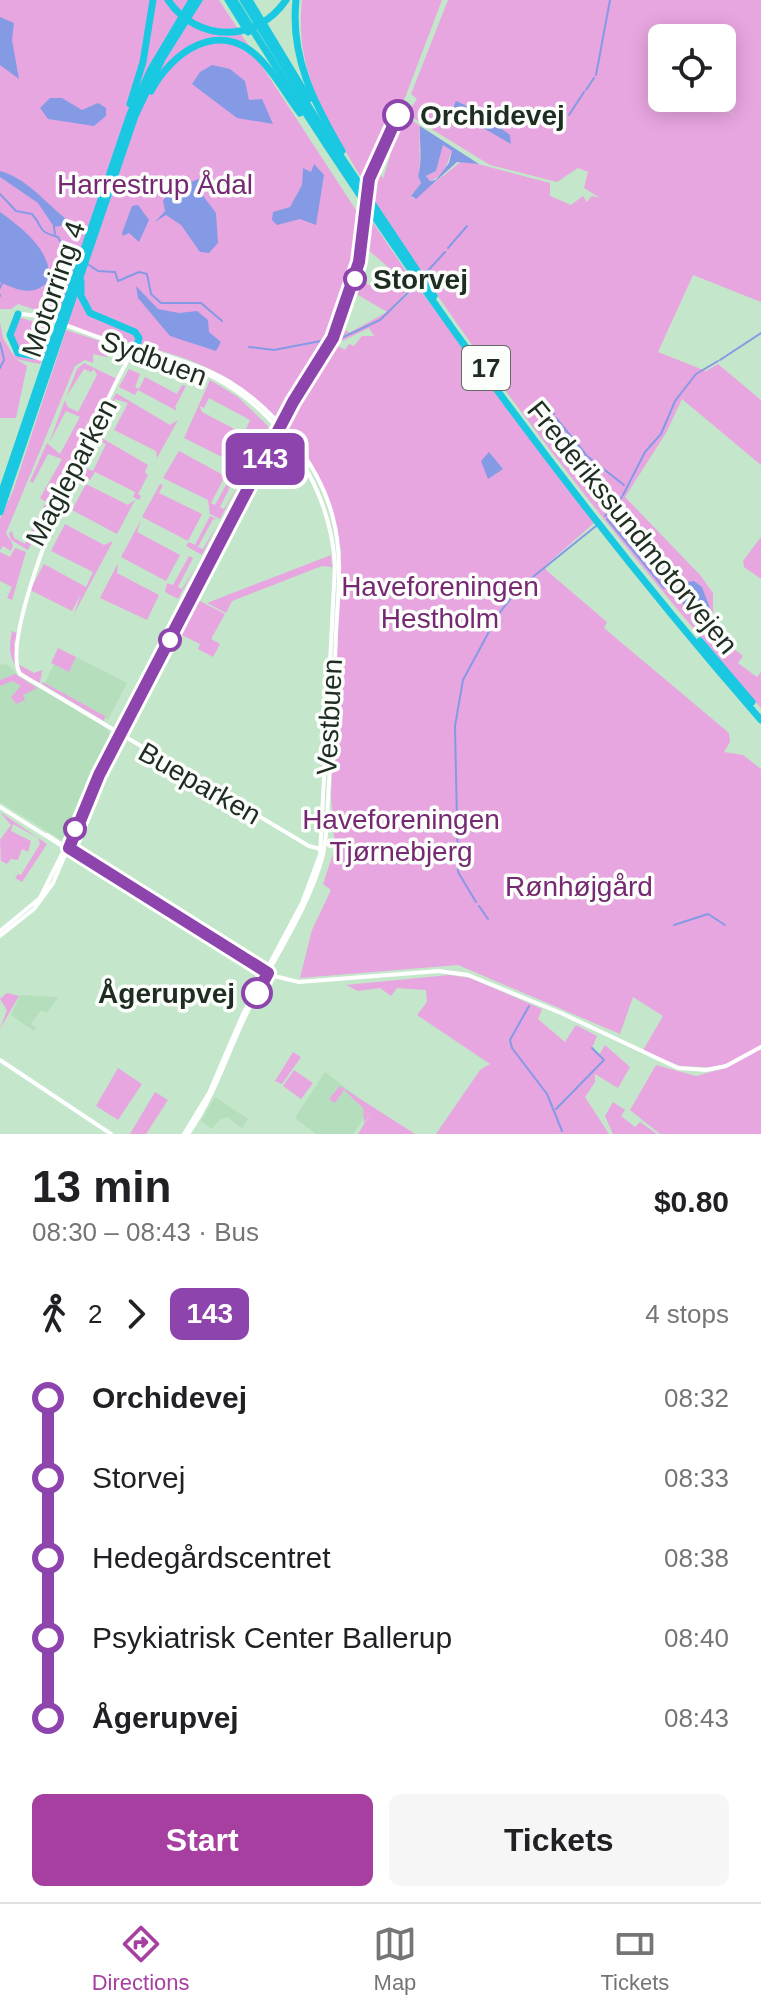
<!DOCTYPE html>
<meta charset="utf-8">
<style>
:root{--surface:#fff;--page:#f6f6f6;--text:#202124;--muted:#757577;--line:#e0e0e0;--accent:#a73fa1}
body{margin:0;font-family:Arial,sans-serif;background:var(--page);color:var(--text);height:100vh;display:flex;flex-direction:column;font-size:30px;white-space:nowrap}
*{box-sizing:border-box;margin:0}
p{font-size:26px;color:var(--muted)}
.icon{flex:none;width:44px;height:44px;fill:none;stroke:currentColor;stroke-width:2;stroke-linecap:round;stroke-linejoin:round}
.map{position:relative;height:1134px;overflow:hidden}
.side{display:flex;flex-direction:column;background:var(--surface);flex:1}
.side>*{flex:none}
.badge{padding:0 16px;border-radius:12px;font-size:28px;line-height:52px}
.buttons{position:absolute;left:648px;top:24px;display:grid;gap:16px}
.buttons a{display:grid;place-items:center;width:88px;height:88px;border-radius:12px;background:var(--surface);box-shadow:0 4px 20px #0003;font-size:40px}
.map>.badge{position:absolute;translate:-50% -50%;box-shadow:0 0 0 4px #fff}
.legs{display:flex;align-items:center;gap:12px;height:88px;padding:0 32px;font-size:26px}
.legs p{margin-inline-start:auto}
.overview{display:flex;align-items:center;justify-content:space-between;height:136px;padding:0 32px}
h1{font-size:44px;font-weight:600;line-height:60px}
.action{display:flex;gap:16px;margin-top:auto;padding:16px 32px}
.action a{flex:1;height:92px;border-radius:12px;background:var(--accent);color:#fff;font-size:32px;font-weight:600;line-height:92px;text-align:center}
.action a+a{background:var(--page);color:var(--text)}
ul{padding:0 32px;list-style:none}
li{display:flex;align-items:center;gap:28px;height:80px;font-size:30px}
li i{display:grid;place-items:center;width:12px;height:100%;margin:0 10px;background:currentColor}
li i::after{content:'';width:20px;height:20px;margin:-10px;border:6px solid;border-radius:50%;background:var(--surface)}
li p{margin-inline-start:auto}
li:first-child i{background:linear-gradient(#0000 50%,currentColor 0)}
li:last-child i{background:linear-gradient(currentColor 50%,#0000 0)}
.tab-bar{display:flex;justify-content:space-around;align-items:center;height:112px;border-top:2px solid var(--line);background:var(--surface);font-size:22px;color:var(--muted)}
.tab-bar a{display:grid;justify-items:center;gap:4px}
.tab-bar .active{color:var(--accent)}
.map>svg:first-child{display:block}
</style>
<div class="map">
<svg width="761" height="1134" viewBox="0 0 761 1134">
<rect width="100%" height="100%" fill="#c4e6ca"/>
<g fill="#b5debd">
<polygon points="76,657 127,683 108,720 45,683 54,664 69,672"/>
<polygon points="7,664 17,674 107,729 111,737 66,837 61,840 0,802 0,665"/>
<polygon points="20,995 58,997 47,1013 41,1010 31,1024 36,1028 34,1031 11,1015"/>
<polygon points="325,1072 371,1107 353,1134 316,1134 295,1118"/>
<polygon points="215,1097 248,1119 242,1128 227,1117 220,1119 212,1129 201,1121"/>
</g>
<g fill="#e8a6e1" fill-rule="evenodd">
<path d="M 0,0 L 219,0 L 356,210 C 357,224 360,240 358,253 C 348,314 315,370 277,418 C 261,406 247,390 229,379 C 176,348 123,343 67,327 L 69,321 L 18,304 L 11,309 L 0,309 Z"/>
<path d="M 302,0 L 442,0 L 403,103 L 369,161 L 365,184 C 329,122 294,75 302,0 Z"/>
<path d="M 448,0 L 761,0 L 761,302 L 693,275 L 658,352 L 706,371 L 718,364 L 761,400 L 761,465 L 682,399 L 666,433 L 625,497 L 701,576 L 713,593 L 713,620 L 719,625 L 714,633 L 743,656 L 738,663 L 757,677 L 761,672 L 761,708 C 620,545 484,373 368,191 L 386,139 L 389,140 L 381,174 L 383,179 L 403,114 L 420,126 C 418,142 422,159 418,176 L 421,183 L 411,196 L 414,199 L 463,160 L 550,183 L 550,196 L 571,205 L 583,196 L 587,202 L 592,196 L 600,198 L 584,188 L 588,172 L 578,168 L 557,182 L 490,165 L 407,114 L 417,99 L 411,94 ZM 662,38 L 722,38 L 722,98 L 707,98 L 737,116 L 701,98 L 662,98 Z"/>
<path d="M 443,145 L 452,151 C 448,161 444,178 430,181 L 426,176 L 436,171 Z"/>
<path d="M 366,212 L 414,283 L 392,310 L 417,286 L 594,523 L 545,566 L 546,570 L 607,622 L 604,628 L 729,733 L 730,742 L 724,752 L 743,755 L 761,769 L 761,1134 L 660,1134 L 630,1110 L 656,1065 L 696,1076 L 726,1068 L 681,1066 L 642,1052 L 663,1016 L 633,997 L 620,1034 L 458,965 L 300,978 L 312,930 L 331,890 L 323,884 L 335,848 L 331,795 L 341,550 L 325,489 L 286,425 L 341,326 L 349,333 L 387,312 L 353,292 L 357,280 L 372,286 L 379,272 L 388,267 L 367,249 ZM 369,328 L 374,336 L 362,336 L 354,346 L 349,344 L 345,350 L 338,346 L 335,349 L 334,345 Z"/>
<polygon points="18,317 48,326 46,334 49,329 53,330 39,353 23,355 10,334"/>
<path d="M 0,322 L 3,338 L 15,358 L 13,351 C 24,358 33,360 45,352 L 40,364 L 16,359 L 27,366 L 16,418 L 0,418 Z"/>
<polygon points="66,330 112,345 107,357 93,354 93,363 85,360 75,366 6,533 13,545 11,551 3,546 0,550 0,519 13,491"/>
<polygon points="84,363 117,379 28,550 11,540 9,533 12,531 14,538 25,544 46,502 40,498 62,459 48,454 33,483 30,481 47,443 60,454 80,417 66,411 49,443 65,400 68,407 78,412 97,375 94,369 91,372 84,369 66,397 77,369"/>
<polygon points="129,369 140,374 135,387 139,389 145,377 177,394 182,385 186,386 175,407 177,411 138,390 135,395 119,387"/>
<polygon points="210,380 238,397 268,426 267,441 246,429 250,420 209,398 204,408 200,406 202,412 244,434 230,461 184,438"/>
<polygon points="116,393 170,425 178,420 157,458 156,451 114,430 128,403 115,399 103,418"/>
<polygon points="95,434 148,465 145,472 148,475 138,494 141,496 139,500 133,497 135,492 95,472 90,480 75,472 81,460 88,467 84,473 88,469 93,471 106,444 94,439 82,458"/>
<polygon points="252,435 256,439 242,467 245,468 259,445 242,479 231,474 233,469 228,466 230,462 236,465"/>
<polygon points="179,451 225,476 211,503 215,505 231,476 240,480 234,479 220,507 224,509 238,485 220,519 210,514 208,500 163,478"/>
<polygon points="86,484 128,505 135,500 117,534 72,510"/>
<polygon points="160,484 163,485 159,493 202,514 188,541 142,517"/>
<polygon points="210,516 218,520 213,519 198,547 203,549 217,525 202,555 186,546 189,542 195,545"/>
<polygon points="141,520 137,532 180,555 166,581 121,557"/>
<polygon points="65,524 104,545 113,541 74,614 81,594 72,611 30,590 44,564 86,587 93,572 51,551"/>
<polygon points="761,537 761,579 744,567 743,561"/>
<polygon points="15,548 26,552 12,600 7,598 12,587 0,581 0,552 10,557"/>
<polygon points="331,555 332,567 322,566 232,601 226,613 207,603"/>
<polygon points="189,556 193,558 178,587 182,589 196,566 178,599 165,592 167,583 173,585"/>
<polygon points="118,563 117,573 159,595 147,620 100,598"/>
<polygon points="198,600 225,614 211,639 220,644 213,657 198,649 200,644 180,634"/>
<path d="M 18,628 L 21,629 L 14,643 L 18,664 L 34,673 L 42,670 L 40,683 C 14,671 6,658 12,631 L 17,633 Z"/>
<polygon points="58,648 76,657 69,672 51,663"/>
<polygon points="15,674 37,688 23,695 25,700 16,704 11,697 21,686 12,681 0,686 0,680"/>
<polygon points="43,682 105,716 104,721 42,684"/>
<polygon points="0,812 47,844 22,882 15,878 18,874 21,875 40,844 38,838 13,824 11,831 31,841 28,852 22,849 18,860 11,859 7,864 1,861 0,840 11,825"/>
<polygon points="449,975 470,978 542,1009 538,1019 565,1042 576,1025 597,1036 592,1048 599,1055 605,1045 630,1067 618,1088 595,1074 595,1082 585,1097 609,1134 436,1134 480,1070 490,1064 417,1015 427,1002 426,990 397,988 391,996 380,988 358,991 346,985"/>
<polygon points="7,993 19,996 0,1029 7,1010 0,999"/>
<polygon points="293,1052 301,1057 282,1084 275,1081"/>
<polygon points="118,1068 142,1084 118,1120 96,1106"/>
<polygon points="294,1070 313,1083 301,1099 283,1086"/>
<polygon points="340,1086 415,1134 358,1134 371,1113 364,1123 363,1108 344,1090 335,1103 329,1099"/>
<polygon points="155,1092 168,1100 146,1134 130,1134"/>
<polygon points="613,1102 625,1110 621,1116 635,1127 640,1122 657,1134 613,1134 605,1116"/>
</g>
<g fill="#849ae5" fill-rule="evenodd">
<polygon points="0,17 14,23 12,40 19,79 0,65"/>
<polygon points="212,65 230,69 245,81 249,100 262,99 273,124 237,118 192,84 200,72"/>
<polygon points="50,98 62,98 82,110 98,103 106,108 106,116 94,126 48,119 40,108"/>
<polygon points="456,101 474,109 510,135 511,144 452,110"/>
<path d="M 420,126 L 479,164 L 457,162 L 416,199 L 411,196 L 421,183 L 418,176 C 423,159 419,142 420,126 ZM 443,145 L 452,151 L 449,163 L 436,180 L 430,181 L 426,176 L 436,171 Z"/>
<polygon points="314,164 324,175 316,225 300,219 277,225 272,220 273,212 290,207 302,185 303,168 311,172"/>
<path d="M 0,171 C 26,178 44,201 65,218 L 64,225 L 54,227 L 38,203 L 0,177 Z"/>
<polygon points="201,178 207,185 204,191 198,189 216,213 218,243 209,253 200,252 181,225 166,215 155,222 165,211 163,201 168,191"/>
<polygon points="138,205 149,220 139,242 129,233 123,236 122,233 132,206"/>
<path d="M 0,212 C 21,227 55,253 48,282 C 32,297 17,290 0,282 Z"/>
<polygon points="136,286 158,309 179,313 197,311 208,320 209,332 221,342 216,351 170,336 138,298"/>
<polygon points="489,452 503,469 488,479 481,461"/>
<path d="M 694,581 L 702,587 L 710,608 L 706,620 C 692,619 681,603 676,591 L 682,583 Z"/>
</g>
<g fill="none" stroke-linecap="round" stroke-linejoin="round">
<g stroke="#849ae5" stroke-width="2">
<polyline points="596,75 610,0"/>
<polyline points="586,90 594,78"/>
<polyline points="569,115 584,92"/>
<path d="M 0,194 L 16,211 L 32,214 C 45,229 36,231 58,237 L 64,249"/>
<polyline points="54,227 55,234"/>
<polyline points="448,248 467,226"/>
<polyline points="70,253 75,255"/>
<polyline points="89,265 98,271 115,272 118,281 139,272 147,274 151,294 161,303 201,303 222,321"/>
<polyline points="424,275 445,252"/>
<polyline points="0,288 2,283"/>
<polyline points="0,295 0,296"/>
<polyline points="337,340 380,320 416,285"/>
<polyline points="0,343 4,359"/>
<polyline points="249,347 274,350 326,340"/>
<polyline points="720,360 761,333"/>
<polyline points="0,368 4,360"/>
<polyline points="551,408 554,414"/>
<polyline points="556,418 587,456 624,485"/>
<polyline points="623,495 645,452 661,434 675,401 696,374 718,361"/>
<polyline points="605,516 622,497"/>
<polyline points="607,519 664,588"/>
<polyline points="476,902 458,872 455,726 463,680 498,615 518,589 596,526"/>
<polyline points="479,906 488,919"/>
<polyline points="674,925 708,914 725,925"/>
<polyline points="529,1006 510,1040 512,1048 547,1094 562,1131"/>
<polyline points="556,1109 604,1060 592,1048"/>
</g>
<g stroke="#fff" stroke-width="4">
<path d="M 18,314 C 45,314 79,331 106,340 C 142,351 181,360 215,378 C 284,415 330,489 335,565 L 320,855 L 302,903 L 243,1014 L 209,1093 L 184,1134"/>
<polyline points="111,753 280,432"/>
<polyline points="0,807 247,962 274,976 299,982 439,971 468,975 561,1013 678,1068 706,1070 726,1066 761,1047"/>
<polyline points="47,835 79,856"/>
<polyline points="0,931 40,898 72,834"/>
<polyline points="0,936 34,909 53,883 115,738 276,427"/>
<polyline points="0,1060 111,1134"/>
<path d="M 188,1134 C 214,1097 226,1057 245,1017 C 270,962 307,914 323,855 L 326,834 C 330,767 334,700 336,633 C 338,595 343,556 333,518 C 320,465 274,408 228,381 C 199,364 167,357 137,346 C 123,363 103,411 92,433 C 71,473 0,639 20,674 L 309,846 L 324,850"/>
</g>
<g stroke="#1ac9e1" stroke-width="7">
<path d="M 168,0 C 197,43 257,43 286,0"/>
<polyline points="228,0 248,32"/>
<path d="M 234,0 C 391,254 565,495 761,720"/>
<polyline points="243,0 322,128 434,296"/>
<polyline points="249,0 309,99"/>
<path d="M 296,0 C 290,57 314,103 342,151"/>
<path d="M 151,91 C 172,52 218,19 258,57 C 275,73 286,95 300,113"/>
<polyline points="130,104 143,62 153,0"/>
<polyline points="81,281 81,296 90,313 135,332 139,338 137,346"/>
<polyline points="18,314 10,335 18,353 36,356 49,343"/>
<polyline points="0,497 130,114 151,69 192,0"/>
<polyline points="0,512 135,116 162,59 199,0"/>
<polyline points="700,641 752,702"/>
</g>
</g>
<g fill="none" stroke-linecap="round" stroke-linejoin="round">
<g stroke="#fff" stroke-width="18">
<polyline id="line-1" points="257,993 268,973 69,848 99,775 293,402 333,338 359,262 369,179 398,115"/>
</g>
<use href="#line-1" stroke="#8e44ad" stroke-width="12"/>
</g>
<g fill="#fff" stroke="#8e44ad" stroke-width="4">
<circle cx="398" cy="115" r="14"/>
<circle cx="355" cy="279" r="10"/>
<circle cx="170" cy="640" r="10"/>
<circle cx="75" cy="829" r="10"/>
<circle cx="257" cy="993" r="14"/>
</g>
<g text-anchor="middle" stroke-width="7" stroke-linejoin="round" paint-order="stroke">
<rect fill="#fbfefb" stroke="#616b62" stroke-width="2" x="462" y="346" width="48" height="44" rx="6"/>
<g font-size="26" font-weight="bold" fill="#1f2c21">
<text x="486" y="377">17</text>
</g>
<g font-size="28" font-weight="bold" fill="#1f2c21" stroke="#fbfefb" text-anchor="start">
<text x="420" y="125">Orchidevej</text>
<text x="373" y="289">Storvej</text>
<text x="235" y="1003" text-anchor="end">Ågerupvej</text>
</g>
<g font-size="28" fill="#772872" stroke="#fbfefb">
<text x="155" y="194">Harrestrup Ådal</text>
<text x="440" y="596">Haveforeningen<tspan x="440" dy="32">Hestholm</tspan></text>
<text x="401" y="829">Haveforeningen<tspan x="401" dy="32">Tjørnebjerg</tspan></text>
<text x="579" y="896">Rønhøjgård</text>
</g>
<g font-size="28" fill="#1f2c21" stroke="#fbfefb">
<text transform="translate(53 289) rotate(-71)" y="10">Motorring 4</text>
<text transform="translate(154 358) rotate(20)" y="10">Sydbuen</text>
<text transform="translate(71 472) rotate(-62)" y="10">Magleparken</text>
<text transform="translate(633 527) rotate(51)" y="10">Frederikssundmotorvejen</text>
<text transform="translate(329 717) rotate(-87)" y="10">Vestbuen</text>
<text transform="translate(200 783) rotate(30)" y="10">Bueparken</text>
</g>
</g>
</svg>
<div class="buttons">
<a><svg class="icon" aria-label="locate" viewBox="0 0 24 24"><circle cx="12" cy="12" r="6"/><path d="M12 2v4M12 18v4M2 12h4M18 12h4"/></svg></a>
</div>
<b class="badge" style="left:265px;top:459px;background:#8e44ad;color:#fff">143</b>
</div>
<section class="side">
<div class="overview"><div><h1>13 min</h1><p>08:30 – 08:43 · Bus</p></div><b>$0.80</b></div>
<div class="legs"><svg class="icon" aria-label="walk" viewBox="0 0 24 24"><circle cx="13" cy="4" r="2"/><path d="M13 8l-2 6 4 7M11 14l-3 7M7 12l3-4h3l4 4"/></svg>2<svg class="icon" aria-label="forward" viewBox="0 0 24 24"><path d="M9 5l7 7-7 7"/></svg><b class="badge" style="background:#8e44ad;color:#fff">143</b><p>4 stops</p></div>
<ul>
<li><i style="color:#8e44ad"></i><b>Orchidevej</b><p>08:32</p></li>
<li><i style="color:#8e44ad"></i><span>Storvej</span><p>08:33</p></li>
<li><i style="color:#8e44ad"></i><span>Hedegårdscentret</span><p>08:38</p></li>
<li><i style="color:#8e44ad"></i><span>Psykiatrisk Center Ballerup</span><p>08:40</p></li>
<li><i style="color:#8e44ad"></i><b>Ågerupvej</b><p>08:43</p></li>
</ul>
<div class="action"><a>Start</a><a>Tickets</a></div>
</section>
<nav class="tab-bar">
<a class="active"><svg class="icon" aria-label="directions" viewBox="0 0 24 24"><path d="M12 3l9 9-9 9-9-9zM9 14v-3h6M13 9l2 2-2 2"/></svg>Directions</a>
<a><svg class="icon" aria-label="map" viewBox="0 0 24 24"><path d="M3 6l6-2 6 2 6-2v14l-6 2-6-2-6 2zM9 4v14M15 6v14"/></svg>Map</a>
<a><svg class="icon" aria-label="tickets" viewBox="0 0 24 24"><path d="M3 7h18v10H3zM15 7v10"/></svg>Tickets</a>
</nav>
